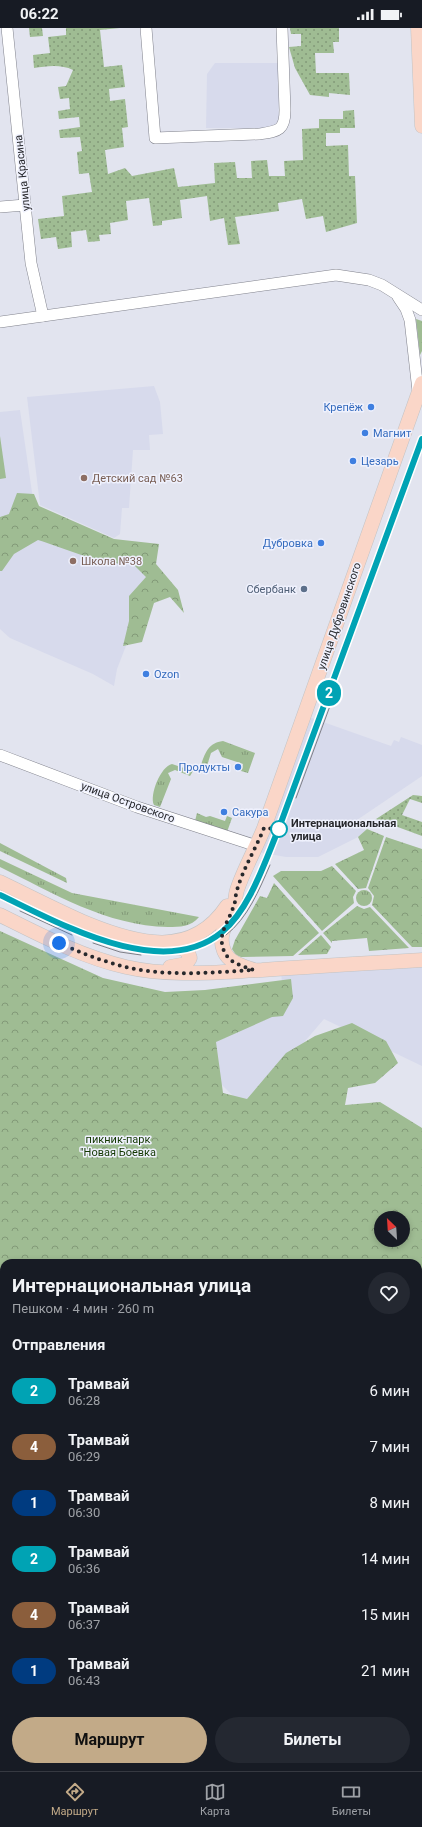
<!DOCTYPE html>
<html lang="ru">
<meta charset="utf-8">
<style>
:root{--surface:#171b24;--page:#242831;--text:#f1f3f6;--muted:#9ea1a6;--line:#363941;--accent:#c2aa88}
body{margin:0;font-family:Roboto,sans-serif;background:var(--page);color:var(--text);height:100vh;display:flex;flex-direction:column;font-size:15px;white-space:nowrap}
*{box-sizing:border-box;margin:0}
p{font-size:13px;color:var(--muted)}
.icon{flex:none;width:22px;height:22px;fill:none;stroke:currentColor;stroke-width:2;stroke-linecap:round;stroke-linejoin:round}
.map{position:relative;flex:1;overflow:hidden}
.sheet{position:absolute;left:0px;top:1231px;width:422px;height:512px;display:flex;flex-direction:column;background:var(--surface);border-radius:12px 12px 0 0;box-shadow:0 2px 6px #0003}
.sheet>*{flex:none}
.badge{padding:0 8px;border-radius:13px;font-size:14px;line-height:26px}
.needle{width:26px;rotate:335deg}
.fabs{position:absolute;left:374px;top:1183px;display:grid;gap:8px}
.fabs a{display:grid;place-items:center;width:36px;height:36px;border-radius:50%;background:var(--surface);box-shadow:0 2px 6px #0003;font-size:20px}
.you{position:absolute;width:20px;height:20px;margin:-10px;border:3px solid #fff;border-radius:50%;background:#1a73e8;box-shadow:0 0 0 6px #1a73e833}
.map>.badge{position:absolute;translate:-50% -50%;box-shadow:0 0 0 2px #fff}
h2{padding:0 12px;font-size:15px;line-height:36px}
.round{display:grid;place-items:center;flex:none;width:42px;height:42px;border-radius:21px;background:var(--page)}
.headline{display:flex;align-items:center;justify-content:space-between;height:68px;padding:0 12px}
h1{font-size:19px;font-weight:700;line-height:30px}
.button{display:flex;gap:8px;margin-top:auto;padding:8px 12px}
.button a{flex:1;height:46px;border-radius:24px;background:var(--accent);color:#111;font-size:16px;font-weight:700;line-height:46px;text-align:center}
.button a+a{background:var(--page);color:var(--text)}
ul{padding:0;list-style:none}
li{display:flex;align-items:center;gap:12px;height:56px;padding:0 12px}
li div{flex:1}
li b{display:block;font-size:15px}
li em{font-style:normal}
li .badge{min-width:44px;font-weight:700;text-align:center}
.status{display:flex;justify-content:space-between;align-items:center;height:28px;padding:0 20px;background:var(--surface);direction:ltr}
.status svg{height:11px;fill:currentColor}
.tab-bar{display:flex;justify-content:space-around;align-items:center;height:56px;border-top:1px solid var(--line);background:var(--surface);font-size:11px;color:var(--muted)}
.tab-bar a{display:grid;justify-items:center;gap:2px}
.tab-bar .active{color:var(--accent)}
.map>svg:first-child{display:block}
</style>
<div class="status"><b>06:22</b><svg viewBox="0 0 49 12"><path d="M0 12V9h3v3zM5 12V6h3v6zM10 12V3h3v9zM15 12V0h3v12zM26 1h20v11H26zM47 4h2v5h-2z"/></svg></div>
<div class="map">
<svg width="422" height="1743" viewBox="0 0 422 1743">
<defs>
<pattern id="grass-tufts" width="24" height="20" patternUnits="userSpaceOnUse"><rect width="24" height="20" fill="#9fbc93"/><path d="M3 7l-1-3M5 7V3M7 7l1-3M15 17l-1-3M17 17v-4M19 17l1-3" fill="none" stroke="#829978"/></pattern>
<pattern id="forest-crowns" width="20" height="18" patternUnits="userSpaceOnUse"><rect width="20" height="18" fill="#9fbc93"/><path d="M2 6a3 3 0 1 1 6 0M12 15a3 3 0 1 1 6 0" fill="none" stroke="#829978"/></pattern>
<pattern id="garden-dots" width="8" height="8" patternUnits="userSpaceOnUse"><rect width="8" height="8" fill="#9fbc93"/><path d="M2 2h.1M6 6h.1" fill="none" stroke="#829978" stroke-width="1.8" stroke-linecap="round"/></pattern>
<pattern id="water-waves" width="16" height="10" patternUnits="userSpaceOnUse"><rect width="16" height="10" fill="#5d98c0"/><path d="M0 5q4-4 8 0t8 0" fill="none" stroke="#4d7c9c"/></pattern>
</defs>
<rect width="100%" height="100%" fill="#e2e4ef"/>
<g fill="#d7daec">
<polygon points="215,35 278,35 279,100 206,100 207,46"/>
<polygon points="154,358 160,374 163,406 149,407 150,422 133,422 129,480 122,480 120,506 114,510 40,477 27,369"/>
<polygon points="20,382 34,478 153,548 117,641 114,658 93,646 10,610 0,601 0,384"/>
<polygon points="309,689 391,718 394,712 399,714 401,709 422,717 422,748 351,796 366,802 358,809 318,829 286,829 258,824"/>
<polygon points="422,932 422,1038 324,991 251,1076 237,1072 218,1053 213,1010 283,976 281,940"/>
<polygon points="0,1731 4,1739 108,1739 110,1743 0,1743"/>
</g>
<g fill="url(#grass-tufts)">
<polygon points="416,291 422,293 422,323 420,327"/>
<path d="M 223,713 L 255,725 L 248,745 L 241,743 L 243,736 L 222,729 L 218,721 L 211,725 L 206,741 L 200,740 C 205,726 207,715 223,713 Z"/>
<path d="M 172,736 L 193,743 L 190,748 L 175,742 L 168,745 L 171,751 L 160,779 L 154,777 C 149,767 161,738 172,736 Z"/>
<polygon points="197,785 206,789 210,788 225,793 227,788 232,790 227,804 195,793"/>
<polygon points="0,815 66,850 67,855 0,823"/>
<path d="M 0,831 L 72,865 L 199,889 C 191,899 180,899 168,899 C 107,898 53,865 0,839 Z"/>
<circle cx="364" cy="870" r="8"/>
<polygon points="0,1373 4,1373 4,1404 0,1403"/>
<polygon points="0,1453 4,1454 4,1533 0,1525"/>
<polygon points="4,1695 4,1739 36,1739 38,1743 0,1743 0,1696"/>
</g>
<g fill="url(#forest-crowns)" fill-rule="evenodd">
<path d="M 17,465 L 34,466 L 39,478 L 114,511 L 159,516 L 156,536 L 178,562 L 184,585 L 170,569 L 154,575 L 142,614 L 123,618 L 129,593 L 129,568 L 146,549 L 133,536 C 101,537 69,522 38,512 L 14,526 L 2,543 L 0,543 L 0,489 L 9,486 Z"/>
<polygon points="367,801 384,808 366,860 358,861 335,836 364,822 358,809"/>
<polygon points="386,809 422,821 422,919 412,919 372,877 374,868 368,860"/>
<polygon points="332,838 356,863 353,869 354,875 322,903 273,848 281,843 321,843"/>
<polygon points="274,855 319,905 293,928 241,929 236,927 232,921 235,912 260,868 267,870"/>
<polygon points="357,878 364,881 370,879 409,920 369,923 367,910 332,913 332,915 323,905"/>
<path d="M 0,903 L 103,950 L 165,964 L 205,962 L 291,951 L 293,970 L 283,988 L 272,989 L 216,1014 L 223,1065 L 247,1071 L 286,1025 L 315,1008 L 352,995 L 386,1013 L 398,1035 L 375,1055 L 348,1060 L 345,1077 L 380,1074 L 422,1100 L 422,1442 L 418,1439 L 418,1235 L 4,1235 L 4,1259 L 0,1259 ZM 381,1190 L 403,1190 L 403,1212 L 381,1212 Z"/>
<polygon points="321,907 331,919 327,926 298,927"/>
<polygon points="0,1331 4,1332 4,1373 0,1373"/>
<polygon points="418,1492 422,1494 422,1743 110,1743 108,1739 418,1739"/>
</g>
<g fill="url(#garden-dots)">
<polygon points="29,0 42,0 43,8 30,9"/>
<path d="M 66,0 L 120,0 L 100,2 L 104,39 L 122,37 L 125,59 L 109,61 L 110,73 L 125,71 L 128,99 L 122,100 L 124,119 L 105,122 L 108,146 L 125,140 L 132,148 L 174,140 L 178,159 L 215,155 L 214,135 L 235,134 L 237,150 L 252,150 L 251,133 L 267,132 L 269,148 L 285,148 L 284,133 L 303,132 L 302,101 L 319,100 L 319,91 L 343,91 L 343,83 L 354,82 L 355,100 L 340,100 L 340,105 L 326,105 L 326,118 L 348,117 L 349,148 L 355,148 L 357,195 L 326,204 L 323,188 L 306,191 L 302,171 L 278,175 L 279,183 L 235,189 L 240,216 L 228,217 L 224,190 L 210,193 L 207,168 L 180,172 L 182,190 L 162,193 L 162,197 L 153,198 L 149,170 L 126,173 L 128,192 L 110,195 L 111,206 L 99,207 L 100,213 L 88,214 L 86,202 L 71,204 L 72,219 L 58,221 L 56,209 L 41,211 L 38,191 L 64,188 L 62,168 L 92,164 L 89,145 L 79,146 L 77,124 L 82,123 L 80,109 L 60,110 L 59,102 L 80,99 L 79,89 L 59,91 L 58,83 L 70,81 L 69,70 L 60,71 L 58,59 L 66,58 L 73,42 C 61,36 47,38 34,40 L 33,27 L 50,25 L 48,9 L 66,7 Z"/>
<polygon points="290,0 339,0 339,14 333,14 334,25 315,25 316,45 349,45 350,67 329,65 329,69 310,67 295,40 289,19 301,18 301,6 291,6"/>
<polygon points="413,767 422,768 422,775 410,771 402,787 422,794 422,808 376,791"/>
</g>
<g fill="#9fbc93">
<polygon points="0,408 6,450 0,451"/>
<polygon points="0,1552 4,1560 4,1683 0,1684"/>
</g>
<g fill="url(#water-waves)">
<polygon points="0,1259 4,1259 4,1332 0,1331"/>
<polygon points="418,1439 422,1442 422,1494 418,1492"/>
</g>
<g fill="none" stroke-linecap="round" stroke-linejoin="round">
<g stroke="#80828c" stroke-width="12">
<g id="minor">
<polyline points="7,0 31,235 43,288"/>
<path d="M 146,0 L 155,110 L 259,106 C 278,103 285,103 285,82 L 282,0"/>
<polyline points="0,179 25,177"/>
<polyline points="398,269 406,281 410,292 418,363"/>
<polyline points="0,294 336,247 369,252 382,257 422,282"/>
<polyline points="0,727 137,779 257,818"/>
</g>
</g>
<g stroke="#c3c3c4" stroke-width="15">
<g id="major">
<polyline points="418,0 422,98"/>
<path d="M 0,854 C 29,868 58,883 88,896 C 137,916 192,931 227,878"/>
<path d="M 0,887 C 40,907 82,929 126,939 C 170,949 217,944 262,942 C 315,938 369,935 422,932"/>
<path d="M 167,920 C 177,919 187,918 190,930 L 186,936 L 170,939"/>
<path d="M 254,942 C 243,938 229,935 224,923 C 217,906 228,894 233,880 C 236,874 235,868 237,862 C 244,841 256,820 264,800 L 422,355"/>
</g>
</g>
<use href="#minor" stroke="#fff" stroke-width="11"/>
<use href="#major" stroke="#fad6c8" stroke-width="14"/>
<g stroke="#7e7f87" stroke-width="1">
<polyline points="296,770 330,678"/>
<path d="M 0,867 C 59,896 162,954 222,904 C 250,881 266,833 279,801 L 422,411"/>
<polyline points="20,883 72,907"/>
<path d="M 226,907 C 248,890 259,862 270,837"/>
<polyline points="93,915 120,924 141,927"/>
</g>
</g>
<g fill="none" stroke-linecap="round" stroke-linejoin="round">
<g stroke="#fff" stroke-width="9">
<path id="line" d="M 0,867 C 59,895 162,954 222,904 C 250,881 265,833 279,800 L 422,411"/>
</g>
<use href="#line" stroke="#00a3b4" stroke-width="6"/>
<path stroke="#27282c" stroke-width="4" stroke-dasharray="0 7.2" d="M 59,915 C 75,922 91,929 108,934 C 155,950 205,945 254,942 C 242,938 229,935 224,923 C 217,906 228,895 233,880 C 236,874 235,868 237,862 C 243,841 256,820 264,800 L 279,801"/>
</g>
<g fill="#3f7fe0" stroke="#eff1fd" stroke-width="1.5">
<circle cx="371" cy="379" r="4"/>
<circle cx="365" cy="405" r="4"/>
<circle cx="353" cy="433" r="4"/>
<circle cx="321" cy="515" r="4"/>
<circle cx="146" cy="646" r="4"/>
<circle cx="238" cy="739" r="4"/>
<circle cx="224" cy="784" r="4"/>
</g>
<g fill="#8d6e63" stroke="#eff1fd" stroke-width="1.5">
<circle cx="84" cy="450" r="4"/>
<circle cx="73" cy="533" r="4"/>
</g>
<circle fill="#5c6f8a" stroke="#eff1fd" stroke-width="1.5" cx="304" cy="561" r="4"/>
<circle fill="#fff" stroke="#00a3b4" stroke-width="2" cx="279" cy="801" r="8"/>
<g text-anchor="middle" stroke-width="3" stroke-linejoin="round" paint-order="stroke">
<g font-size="11" fill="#27282c" stroke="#eff1fd">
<text transform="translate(22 145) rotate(-96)" y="4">улица Красина</text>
<text transform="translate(339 588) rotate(-71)" y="4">улица Дубровинского</text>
<text transform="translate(128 774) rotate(20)" y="4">улица Островского</text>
</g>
<g font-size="11" fill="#366cbe" stroke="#eff1fd" text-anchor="start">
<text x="363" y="383" text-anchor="end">Крепёж</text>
<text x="373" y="409">Магнит</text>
<text x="361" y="437">Цезарь</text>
<text x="313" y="519" text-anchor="end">Дубровка</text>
<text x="154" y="650">Ozon</text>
<text x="230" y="743" text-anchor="end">Продукты</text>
<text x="232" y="788">Сакура</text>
</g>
<g font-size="11" fill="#785e54" stroke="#eff1fd" text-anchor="start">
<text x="92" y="454">Детский сад №63</text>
<text x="81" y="537">Школа №38</text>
</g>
<g font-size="11" fill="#4e5e75" stroke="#eff1fd" text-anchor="end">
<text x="296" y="565">Сбербанк</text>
</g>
<g font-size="11" font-weight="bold" fill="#27282c" stroke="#eff1fd" text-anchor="start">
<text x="291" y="799">Интернациональная<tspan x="291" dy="13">улица</tspan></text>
</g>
<g font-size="11" fill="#123700" stroke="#eff1fd">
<text x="118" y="1115">пикник-парк<tspan x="118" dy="13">"Новая Боевка</tspan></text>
</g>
</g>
</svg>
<div class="fabs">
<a><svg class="needle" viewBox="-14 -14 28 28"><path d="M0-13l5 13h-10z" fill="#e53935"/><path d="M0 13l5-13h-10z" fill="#9ea1a6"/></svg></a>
</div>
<div class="you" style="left:59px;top:915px"></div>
<b class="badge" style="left:329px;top:665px;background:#00a3b4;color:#fff">2</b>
<section class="sheet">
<div class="headline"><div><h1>Интернациональная улица</h1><p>Пешком · 4 мин · 260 m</p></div><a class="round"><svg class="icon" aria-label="heart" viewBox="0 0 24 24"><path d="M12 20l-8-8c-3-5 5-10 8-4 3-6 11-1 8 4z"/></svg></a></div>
<h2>Отправления</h2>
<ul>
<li><span class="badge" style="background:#00a3b4;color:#fff">2</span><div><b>Трамвай</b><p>06:28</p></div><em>6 мин</em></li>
<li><span class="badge" style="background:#8b5e3c;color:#fff">4</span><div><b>Трамвай</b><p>06:29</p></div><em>7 мин</em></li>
<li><span class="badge" style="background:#003b80;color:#fff">1</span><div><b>Трамвай</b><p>06:30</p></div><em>8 мин</em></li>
<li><span class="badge" style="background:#00a3b4;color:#fff">2</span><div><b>Трамвай</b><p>06:36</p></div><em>14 мин</em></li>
<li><span class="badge" style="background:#8b5e3c;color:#fff">4</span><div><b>Трамвай</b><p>06:37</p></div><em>15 мин</em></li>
<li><span class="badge" style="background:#003b80;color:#fff">1</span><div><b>Трамвай</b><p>06:43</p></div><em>21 мин</em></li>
</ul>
<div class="button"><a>Маршрут</a><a>Билеты</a></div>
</section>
</div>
<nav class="tab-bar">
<a class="active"><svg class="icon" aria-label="directions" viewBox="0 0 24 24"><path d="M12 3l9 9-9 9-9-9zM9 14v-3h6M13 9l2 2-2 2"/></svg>Маршрут</a>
<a><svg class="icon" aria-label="map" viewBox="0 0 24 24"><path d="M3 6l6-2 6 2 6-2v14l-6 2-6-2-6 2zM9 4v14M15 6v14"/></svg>Карта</a>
<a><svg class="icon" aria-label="tickets" viewBox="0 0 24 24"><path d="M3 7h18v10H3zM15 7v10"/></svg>Билеты</a>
</nav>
